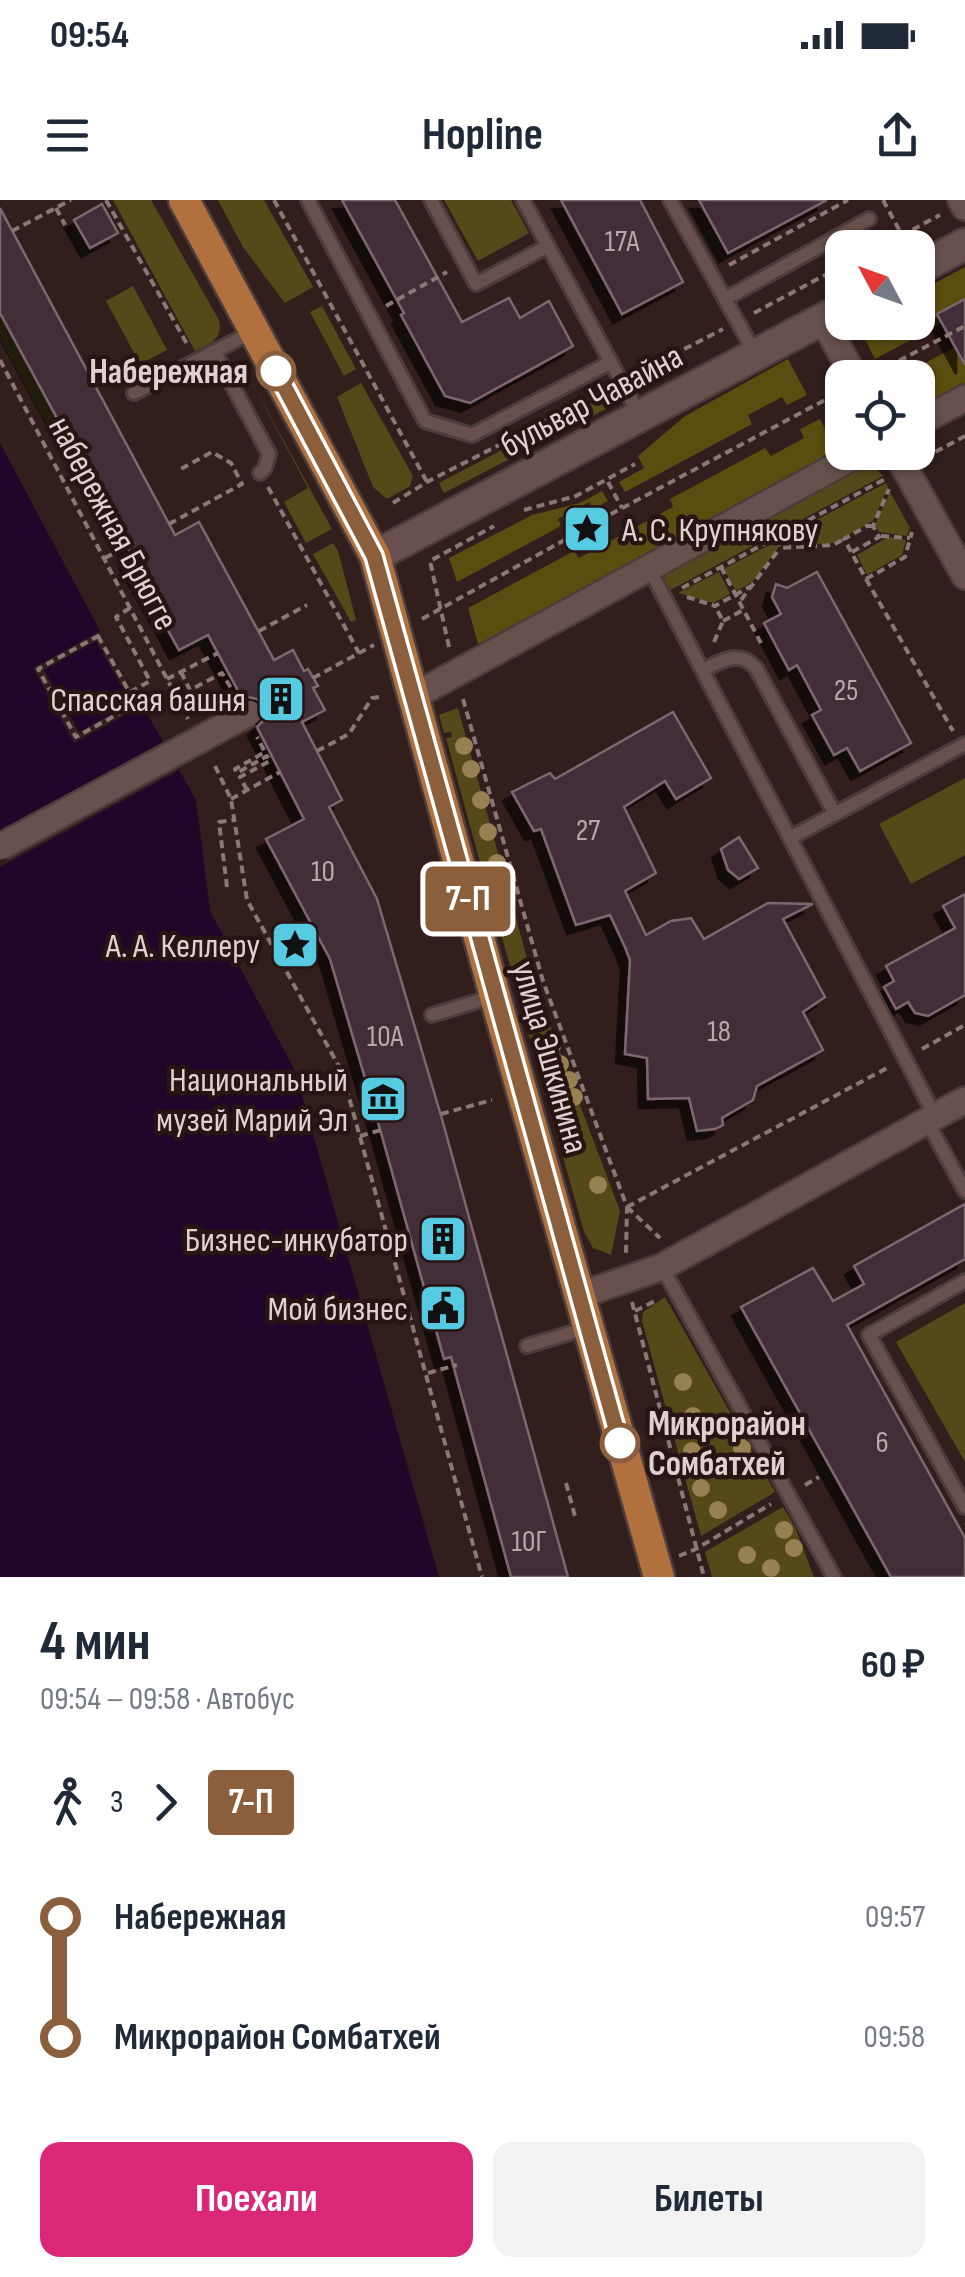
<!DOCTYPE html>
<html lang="ru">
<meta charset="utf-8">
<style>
:root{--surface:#fff;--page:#f2f2f3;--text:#1f2937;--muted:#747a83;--accent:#db2777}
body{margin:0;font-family:"Sofia Sans Condensed",sans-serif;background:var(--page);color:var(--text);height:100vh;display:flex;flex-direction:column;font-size:38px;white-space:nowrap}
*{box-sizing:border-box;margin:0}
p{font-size:32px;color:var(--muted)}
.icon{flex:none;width:55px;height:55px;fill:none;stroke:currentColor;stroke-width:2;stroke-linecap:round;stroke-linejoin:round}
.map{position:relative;height:1377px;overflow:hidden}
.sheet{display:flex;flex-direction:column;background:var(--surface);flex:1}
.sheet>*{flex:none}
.badge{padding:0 20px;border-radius:8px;font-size:35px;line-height:65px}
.needle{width:65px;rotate:311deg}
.tools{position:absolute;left:825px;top:30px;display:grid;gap:20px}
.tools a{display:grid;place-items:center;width:110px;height:110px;border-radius:20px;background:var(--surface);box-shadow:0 2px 8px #0004;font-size:50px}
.map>.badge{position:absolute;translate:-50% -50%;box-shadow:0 0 0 5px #fff}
.legs{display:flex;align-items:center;gap:15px;height:110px;padding:0 40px;font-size:32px}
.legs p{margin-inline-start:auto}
.headline{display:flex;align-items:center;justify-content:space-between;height:170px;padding:0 40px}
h1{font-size:55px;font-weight:700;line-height:75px}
.action{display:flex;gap:20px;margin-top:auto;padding:20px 40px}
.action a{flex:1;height:115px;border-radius:20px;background:var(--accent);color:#fff;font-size:40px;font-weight:700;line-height:115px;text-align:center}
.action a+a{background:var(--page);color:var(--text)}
ul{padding:0 40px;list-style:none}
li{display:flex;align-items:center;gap:35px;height:120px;font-size:38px}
li i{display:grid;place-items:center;width:15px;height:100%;margin:0 12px;background:currentColor}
li i::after{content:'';width:25px;height:25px;margin:-12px;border:8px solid;border-radius:50%;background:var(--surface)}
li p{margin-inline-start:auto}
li:first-child i{background:linear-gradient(#0000 50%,currentColor 0)}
li:last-child i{background:linear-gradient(currentColor 50%,#0000 0)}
.status{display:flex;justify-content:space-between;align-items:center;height:70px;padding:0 50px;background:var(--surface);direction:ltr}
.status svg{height:28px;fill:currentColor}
header{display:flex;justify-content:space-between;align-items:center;height:130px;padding:0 40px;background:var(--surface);font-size:45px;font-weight:700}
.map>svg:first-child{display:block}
</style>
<div class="status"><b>09:54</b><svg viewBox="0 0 49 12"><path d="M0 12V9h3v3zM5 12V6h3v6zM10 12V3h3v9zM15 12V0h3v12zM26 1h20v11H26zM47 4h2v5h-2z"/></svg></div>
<header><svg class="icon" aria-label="menu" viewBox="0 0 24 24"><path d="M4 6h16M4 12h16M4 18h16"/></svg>Hopline<svg class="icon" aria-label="share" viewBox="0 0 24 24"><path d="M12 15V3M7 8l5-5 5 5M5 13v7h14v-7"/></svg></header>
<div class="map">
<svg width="965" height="1377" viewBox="0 0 965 1377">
<defs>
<filter id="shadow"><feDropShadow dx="-9" dy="9" stdDeviation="0" flood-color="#0009"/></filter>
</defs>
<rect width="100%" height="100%" fill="#321e1c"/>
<g fill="#554819">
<path d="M 113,0 L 151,0 L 219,120 C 223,139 211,143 195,151 Z"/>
<polygon points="218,0 264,0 313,87 285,103 243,47"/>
<polygon points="444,0 511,0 529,33 478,61"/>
<polygon points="133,86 167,150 140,164 106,101"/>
<polygon points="322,106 356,169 344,176 310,112"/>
<polygon points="0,113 120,334 109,340 0,139"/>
<polygon points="243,166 332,329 306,343 284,302 308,288"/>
<polygon points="361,183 413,276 410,286 387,299 373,287 337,197"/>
<polygon points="614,191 616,199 608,208 444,293 439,283"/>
<polygon points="865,262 873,265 883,276 665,393 659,378 662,371"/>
<polygon points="886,283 888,287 873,321 833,343 785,346 782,338"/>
<polygon points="890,292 910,328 907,336 879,332 875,325"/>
<polygon points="888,337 906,340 902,355 867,375 857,355"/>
<polygon points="775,342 778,348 752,382 736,391 724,369"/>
<polygon points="333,343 338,351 356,420 351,422 313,354"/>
<polygon points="719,372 730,394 713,403 678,393"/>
<polygon points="458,508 533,780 620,1011 611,1055 593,1048 584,1032 538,868 545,865 543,858 536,860 517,793 524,790 522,785 516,787 490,695 497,693 494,686 487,688 446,538 452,537 451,532 444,533 439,515"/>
<polygon points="965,578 965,655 911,684 879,624"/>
<polygon points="665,1097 775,1292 701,1336 642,1121 643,1112"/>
<polygon points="965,1103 965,1262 896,1142"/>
<polygon points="783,1307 795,1327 814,1377 712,1377 705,1352"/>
</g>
<g fill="#5b4c10">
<polygon points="965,67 965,99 942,123 875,159 859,127 864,123 918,122 918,92"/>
<polygon points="955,147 959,154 965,151 965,184 918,210 918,178 897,178"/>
<polygon points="788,159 807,195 787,205 782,197 748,215 752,224 625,292 619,282 644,268 638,256 685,216"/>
<polygon points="820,219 837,253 478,444 468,408 574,351 579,358 673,307 670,299 765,248 771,256 804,238 800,229"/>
<polygon points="602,291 608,301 593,309 589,302 558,319 561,326 457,382 449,358 532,315 580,303"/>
</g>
<polygon fill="#21052b" points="0,243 100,431 196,600 210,711 295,871 439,1377 0,1377"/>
<g fill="#321e1c" fill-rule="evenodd">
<path d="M 100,431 L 142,506 L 74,543 L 33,468 ZM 96,441 L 131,503 L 79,532 L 44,470 Z"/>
<polygon points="167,540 183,568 0,667 0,630"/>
</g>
<g fill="#432f38" stroke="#7d6771" stroke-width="2.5" filter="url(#shadow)">
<polygon points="342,0 395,0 462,122 509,98 520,118 549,101 573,146 470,203 445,196 401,115 404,113"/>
<polygon points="561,0 640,0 683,82 622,114"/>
<polygon points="699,0 827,0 728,53"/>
<polygon points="102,4 118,33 90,48 74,20"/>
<polygon points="0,8 175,335 199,322 274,460 293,450 304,471 308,469 318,486 313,488 325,510 302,522 342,600 329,607 377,699 442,919 568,1377 511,1377 451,1157 444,1159 382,936 330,759 266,639 304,619 257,527 263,521 264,506 257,499 248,497 242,498 208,435 179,450 129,360 133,358 0,113"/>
<polygon points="965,99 965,165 937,114"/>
<polygon points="817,372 911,543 860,571 847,548 834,555 812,515 821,510 797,465 789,470 764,423 781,414 772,397 776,384 787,388"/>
<polygon points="673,512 711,578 676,599 665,581 624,607 656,673 625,691 646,735 671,721 691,718 704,739 768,703 813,704 783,719 825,797 803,812 823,850 757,886 753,900 722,918 723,925 715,929 697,931 689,898 648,899 647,858 625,854 630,760 625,747 610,715 576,725 541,629 534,631 512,592 550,573 555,579"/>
<polygon points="739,637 758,668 739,679 728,670 721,649"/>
<polygon points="965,694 965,795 928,816 915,813 908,802 896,809 884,787 894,781 886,766 955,728 943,706"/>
<polygon points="965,1004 965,1059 847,1125 965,1338 965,1377 891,1377 741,1107 813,1068 833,1101 864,1084 854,1066"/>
</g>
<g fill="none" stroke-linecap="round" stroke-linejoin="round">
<g stroke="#4c3c3b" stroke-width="18">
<g id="lane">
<polyline points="308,0 425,221 472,235 611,162"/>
<polyline points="431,0 476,84 548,46"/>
<polyline points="523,0 640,216"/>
<polyline points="670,0 756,155"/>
<polyline points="725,99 869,19"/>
<polyline points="214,151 269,254 265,268 260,273"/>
<polyline points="134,193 254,131"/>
<polyline points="649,368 935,916"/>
<path d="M 703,470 C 722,461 739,449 756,468 L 835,614"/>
<polyline points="790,638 965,544"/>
<polyline points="432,815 495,796"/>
<polyline points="927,921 965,991"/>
<polyline points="662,1067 834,1377"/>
<polyline points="965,1081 869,1135 965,1307"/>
<polyline points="527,1146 587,1128"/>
</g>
</g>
<g stroke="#4c3c3b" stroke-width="30">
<g id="street">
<polyline points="961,0 965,7"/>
<polyline points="823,120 855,178"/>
<polyline points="918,223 965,198"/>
<polyline points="896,252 965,376"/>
<polyline points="414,496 862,252"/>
<polyline points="578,1096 662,1067 965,900"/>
</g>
</g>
<g stroke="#4c3c3b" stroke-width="35">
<g id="secondary">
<polyline points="918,69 965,44"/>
<polyline points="375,356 842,109"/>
</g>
</g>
<g stroke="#4c3c3b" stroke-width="35">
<polyline id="primary" points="184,0 375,356 495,796 659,1377"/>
</g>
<g stroke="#897876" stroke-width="4" stroke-dasharray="8 5" stroke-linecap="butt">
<polyline points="106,0 187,144"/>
<polyline points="274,0 427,282"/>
<polyline points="883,0 902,35"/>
<polyline points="56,8 65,25"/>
<polyline points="12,31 71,0"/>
<polyline points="878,48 940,15"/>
<polyline points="729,65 848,0"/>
<polyline points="386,106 447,72"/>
<polyline points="754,113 842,66"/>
<polyline points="0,160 188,519"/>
<polyline points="638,173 723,129"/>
<polyline points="876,173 965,126"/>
<polyline points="924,258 965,236"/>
<polyline points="608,282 622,308"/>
<polyline points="268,287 359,453"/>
<polyline points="393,303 427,282 608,189"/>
<polyline points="524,310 576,296 635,264"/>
<polyline points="169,324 242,284 231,263 212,252 177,271"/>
<polyline points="873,326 867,326 844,339 866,379 905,357 912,332"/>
<polyline points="881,336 910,338"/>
<polyline points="570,337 575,340 593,333 598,328 598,322"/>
<polyline points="776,339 780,348 833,345 844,339"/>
<polyline points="852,352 879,337 873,326 889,289"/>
<polyline points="105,358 136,341"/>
<polyline points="721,367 763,447"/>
<polyline points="866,379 953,531"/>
<polyline points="682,388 885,279"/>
<polyline points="687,397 715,406 751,386"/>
<polyline points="741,400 780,348"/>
<polyline points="422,419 570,337 570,331 590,319 598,321 838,193"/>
<polyline points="723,421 743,410"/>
<polyline points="259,431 307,405"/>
<polygon points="98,436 136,504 76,537 38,469"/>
<polyline points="714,442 723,421 715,406"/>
<polyline points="449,447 430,361 494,326"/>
<polyline points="181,472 190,490 222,473 234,493"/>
<polyline points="313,478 374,445"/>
<polyline points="167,479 218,453"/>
<polyline points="130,492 150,481 116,417 130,408"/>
<polyline points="463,499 543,781 627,1007 626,1053"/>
<polyline points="317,551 349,534 372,498 379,497"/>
<polyline points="215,566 231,599 247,700 342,872 482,1377"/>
<polyline points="247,590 240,577 270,561 267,556 237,573 235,569 265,552 257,537"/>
<polyline points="231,599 280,572"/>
<polyline points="227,687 219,622 235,620"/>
<polyline points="922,849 965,825"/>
<polyline points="441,914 492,900"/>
<polyline points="360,936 381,930"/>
<polyline points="627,1007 887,868"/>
<polyline points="627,1007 660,1038"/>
<polyline points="632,1102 704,1377"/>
<polyline points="635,1111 657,1100"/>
<polyline points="428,1173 457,1165"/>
<polyline points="566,1283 576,1320"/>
<polyline points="805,1285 819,1277"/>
<polyline points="679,1356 696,1349 771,1304"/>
</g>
<use href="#lane" stroke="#67504d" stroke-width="12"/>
<use href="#street" stroke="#67504d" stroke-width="25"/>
<use href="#secondary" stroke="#67504d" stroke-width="30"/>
<use href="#primary" stroke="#b1713e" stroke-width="30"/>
<g stroke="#4c3c3b" stroke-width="30" stroke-linecap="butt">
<polyline id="street-bridge" points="0,647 249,513"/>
</g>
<use href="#street-bridge" stroke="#67504d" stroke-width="25"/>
</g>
<g fill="#978051">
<circle cx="464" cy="546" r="9"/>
<circle cx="471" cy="569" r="9"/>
<circle cx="481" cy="600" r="9"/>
<circle cx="488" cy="632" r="9"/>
<circle cx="497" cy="663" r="9"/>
<circle cx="503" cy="680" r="9"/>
<circle cx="552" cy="846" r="9"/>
<circle cx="560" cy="864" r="9"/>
<circle cx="569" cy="880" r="9"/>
<circle cx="574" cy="897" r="9"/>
<circle cx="598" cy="985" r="9"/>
<circle cx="683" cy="1182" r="9"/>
<circle cx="693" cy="1216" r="9"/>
<circle cx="742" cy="1248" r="9"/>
<circle cx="692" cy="1251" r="9"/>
<circle cx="701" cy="1288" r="9"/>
<circle cx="718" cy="1310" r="9"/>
<circle cx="784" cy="1330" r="9"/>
<circle cx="794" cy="1348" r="9"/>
<circle cx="747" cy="1355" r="9"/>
<circle cx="771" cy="1368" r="9"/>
</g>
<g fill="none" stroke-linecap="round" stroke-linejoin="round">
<g stroke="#fff" stroke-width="22">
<polyline id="line-1" points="276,171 374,356 620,1243"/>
</g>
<use href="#line-1" stroke="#8b5e3c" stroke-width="15"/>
</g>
<defs>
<g id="sight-square" transform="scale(2.5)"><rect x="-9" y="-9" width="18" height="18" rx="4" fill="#55cae0" stroke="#281513"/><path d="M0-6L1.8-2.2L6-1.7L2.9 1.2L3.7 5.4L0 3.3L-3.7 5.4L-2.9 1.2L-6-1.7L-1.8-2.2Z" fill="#111"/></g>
<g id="building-square" transform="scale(2.5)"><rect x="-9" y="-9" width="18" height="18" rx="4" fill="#55cae0" stroke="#281513"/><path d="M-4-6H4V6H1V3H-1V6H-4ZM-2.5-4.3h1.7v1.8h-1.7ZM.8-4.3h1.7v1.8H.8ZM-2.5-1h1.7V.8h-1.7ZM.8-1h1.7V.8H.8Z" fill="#111"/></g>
<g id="museum-square" transform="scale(2.5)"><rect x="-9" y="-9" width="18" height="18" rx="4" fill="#55cae0" stroke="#281513"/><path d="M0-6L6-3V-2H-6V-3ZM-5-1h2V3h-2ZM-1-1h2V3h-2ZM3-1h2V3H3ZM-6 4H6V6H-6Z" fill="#111"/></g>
<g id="civic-square" transform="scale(2.5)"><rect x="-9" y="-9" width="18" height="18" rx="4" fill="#55cae0" stroke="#281513"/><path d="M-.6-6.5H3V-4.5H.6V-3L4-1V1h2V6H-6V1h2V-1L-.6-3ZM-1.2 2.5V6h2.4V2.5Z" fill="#111"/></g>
</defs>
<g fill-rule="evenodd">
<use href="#sight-square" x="587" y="329"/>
<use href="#building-square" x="281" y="499"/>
<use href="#sight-square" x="295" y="745"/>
<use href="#museum-square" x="383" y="899"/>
<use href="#building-square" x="443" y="1039"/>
<use href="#civic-square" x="443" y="1108"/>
</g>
<g fill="#fff" stroke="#8b5e3c" stroke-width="5">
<circle cx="276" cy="171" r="18"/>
<circle cx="620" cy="1243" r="18"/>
</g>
<g text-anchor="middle" stroke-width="9" stroke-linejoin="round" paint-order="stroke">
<g font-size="30" fill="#b8a8a9">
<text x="622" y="51">17А</text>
<text x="846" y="500">25</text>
<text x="588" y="640">27</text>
<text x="323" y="681">10</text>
<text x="719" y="841">18</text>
<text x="385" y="846">10А</text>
<text x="882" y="1252">6</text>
<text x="529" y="1351">10Г</text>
</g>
<g font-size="35" font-weight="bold" fill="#dfd1cf" stroke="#281513" text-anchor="end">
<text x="248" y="183">Набережная</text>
<text x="648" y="1235" text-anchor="start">Микрорайон<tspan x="648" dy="40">Сомбатхей</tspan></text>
</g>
<g font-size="35" fill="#dfd1cf" stroke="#281513">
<text transform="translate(591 200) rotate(-28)" y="12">бульвар Чавайна</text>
<text transform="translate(114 323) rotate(62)" y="12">набережная Брюгге</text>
<text transform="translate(551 857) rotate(74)" y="12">улица Эшкинина</text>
</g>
<g font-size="35" fill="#dfd1cf" stroke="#281513" text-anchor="end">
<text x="622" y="341" text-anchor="start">А. С. Крупнякову</text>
<text x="246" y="511">Спасская башня</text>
<text x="260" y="757">А. А. Келлеру</text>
<text x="348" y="891">Национальный<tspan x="348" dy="40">музей Марий Эл</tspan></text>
<text x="408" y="1051">Бизнес-инкубатор</text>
<text x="408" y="1120">Мой бизнес</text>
</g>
</g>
</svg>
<div class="tools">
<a><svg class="needle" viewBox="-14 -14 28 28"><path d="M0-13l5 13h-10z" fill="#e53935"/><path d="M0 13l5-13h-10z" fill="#747a83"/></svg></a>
<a><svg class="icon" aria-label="locate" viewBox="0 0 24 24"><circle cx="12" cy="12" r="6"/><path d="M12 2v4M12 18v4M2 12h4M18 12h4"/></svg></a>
</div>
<b class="badge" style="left:468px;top:699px;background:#8b5e3c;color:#fff">7-П</b>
</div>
<section class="sheet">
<div class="headline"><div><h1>4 мин</h1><p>09:54 – 09:58 · Автобус</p></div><b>60 ₽</b></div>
<div class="legs"><svg class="icon" aria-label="walk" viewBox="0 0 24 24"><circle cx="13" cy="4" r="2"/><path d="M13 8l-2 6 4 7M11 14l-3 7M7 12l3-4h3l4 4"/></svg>3<svg class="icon" aria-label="forward" viewBox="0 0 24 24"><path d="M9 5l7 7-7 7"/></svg><b class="badge" style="background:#8b5e3c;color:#fff">7-П</b></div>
<ul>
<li><i style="color:#8b5e3c"></i><b>Набережная</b><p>09:57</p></li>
<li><i style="color:#8b5e3c"></i><b>Микрорайон Сомбатхей</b><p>09:58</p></li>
</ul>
<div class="action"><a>Поехали</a><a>Билеты</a></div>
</section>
